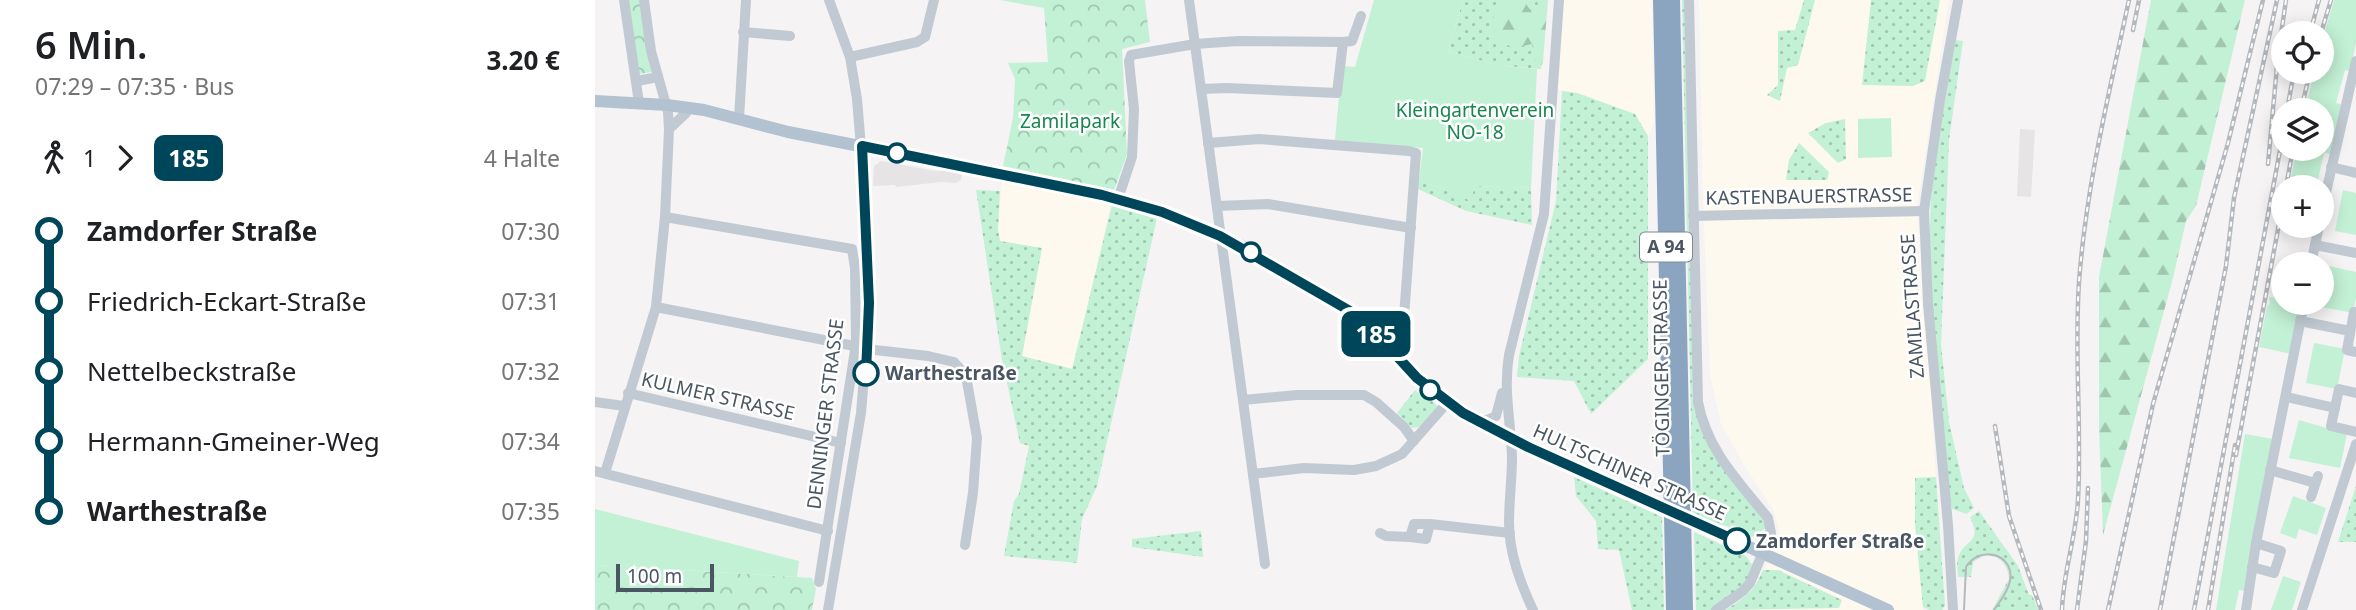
<!DOCTYPE html>
<html lang="de">
<meta charset="utf-8">
<style>
:root{--surface:#fff;--page:#f2f2f2;--text:#202124;--muted:#757577}
body{margin:0;font-family:"Noto Sans",sans-serif;background:var(--page);color:var(--text);height:100vh;display:flex;flex-direction:column;font-size:26px;white-space:nowrap}
*{box-sizing:border-box;margin:0}
p{font-size:23px;color:var(--muted)}
.icon{flex:none;width:38px;height:38px;fill:none;stroke:currentColor;stroke-width:2;stroke-linecap:round;stroke-linejoin:round}
.map{position:relative;flex:1;overflow:hidden}
.details{display:flex;flex-direction:column;background:var(--surface);width:595px}
.details>*{flex:none}
.badge{padding:0 14px;border-radius:10px;font-size:24px;line-height:46px}
.tools{position:absolute;left:1676px;top:21px;display:grid;gap:14px}
.tools a{display:grid;place-items:center;width:63px;height:63px;border-radius:50%;background:var(--surface);box-shadow:0 4px 18px #0003;font-size:35px}
.scale{position:absolute;left:21px;bottom:18px;width:98px;box-sizing:border-box;padding-left:7px;border:4px solid #4a5661;border-top:0;font-size:19px;line-height:24px;white-space:nowrap;color:#4a5661;-webkit-text-stroke:5px #fff;paint-order:stroke}
.map>.badge{position:absolute;translate:-50% -50%;box-shadow:0 0 0 4px #fff}
.legs{display:flex;align-items:center;gap:10px;height:77px;padding:0 35px;font-size:23px}
.legs p{margin-inline-start:auto}
.overview{display:flex;align-items:center;justify-content:space-between;height:119px;padding:0 35px}
h1{font-size:38px;font-weight:600;line-height:52px}
ul{padding:0 35px;list-style:none}
li{display:flex;align-items:center;gap:24px;height:70px;font-size:26px}
li i{display:grid;place-items:center;width:10px;height:100%;margin:0 9px;background:currentColor}
li i::after{content:'';width:18px;height:18px;margin:-9px;border:5px solid;border-radius:50%;background:var(--surface)}
li p{margin-inline-start:auto}
li:first-child i{background:linear-gradient(#0000 50%,currentColor 0)}
li:last-child i{background:linear-gradient(currentColor 50%,#0000 0)}
main{display:flex;flex:1;min-height:0}
.map>svg:first-child{display:block}
</style>
<main>
<section class="details">
<div class="overview"><div><h1>6 Min.</h1><p>07:29 – 07:35 · Bus</p></div><b>3.20 €</b></div>
<div class="legs"><svg class="icon" aria-label="walk" viewBox="0 0 24 24"><circle cx="13" cy="4" r="2"/><path d="M13 8l-2 6 4 7M11 14l-3 7M7 12l3-4h3l4 4"/></svg>1<svg class="icon" aria-label="forward" viewBox="0 0 24 24"><path d="M9 5l7 7-7 7"/></svg><b class="badge" style="background:#00465a;color:#fff">185</b><p>4 Halte</p></div>
<ul>
<li><i style="color:#00465a"></i><b>Zamdorfer Straße</b><p>07:30</p></li>
<li><i style="color:#00465a"></i><span>Friedrich-Eckart-Straße</span><p>07:31</p></li>
<li><i style="color:#00465a"></i><span>Nettelbeckstraße</span><p>07:32</p></li>
<li><i style="color:#00465a"></i><span>Hermann-Gmeiner-Weg</span><p>07:34</p></li>
<li><i style="color:#00465a"></i><b>Warthestraße</b><p>07:35</p></li>
</ul>
</section>
<div class="map">
<svg width="1761" height="610" viewBox="0 0 1761 610">
<defs>
<pattern id="grass-dots" width="8" height="8" patternUnits="userSpaceOnUse" patternTransform="scale(1.75)"><rect width="8" height="8" fill="#c3f1d5"/><path d="M2 2h.1M6 6h.1" fill="none" stroke="#a0c6b0" stroke-width="1.8" stroke-linecap="round"/></pattern>
<pattern id="forest-firs" width="22" height="20" patternUnits="userSpaceOnUse" patternTransform="scale(1.75)"><rect width="22" height="20" fill="#c3f1d5"/><path d="M5 1l3.5 6h-7zM16 11l3.5 6h-7z" fill="#a0c6b0"/></pattern>
<pattern id="park-crowns" width="20" height="18" patternUnits="userSpaceOnUse" patternTransform="scale(1.75)"><rect width="20" height="18" fill="#c3f1d5"/><path d="M2 6a3 3 0 1 1 6 0M12 15a3 3 0 1 1 6 0" fill="none" stroke="#a0c6b0"/></pattern>
</defs>
<rect width="100%" height="100%" fill="#f5f3f3"/>
<g fill="#fdf9ef">
<polygon points="960,0 1057,0 1059,124 1053,136 1040,114 982,93 955,88"/>
<polygon points="1104,0 1354,0 1322,207 1333,342 1341,477 1320,478 1320,525 1328,610 1131,610 1150,598 1164,583 1184,531 1179,511 1149,465 1126,424 1115,375 1108,201"/>
<polygon points="408,166 519,190 478,369 427,356 447,249 405,241 403,229"/>
</g>
<g fill="#e6e4e5">
<polygon points="1425,129 1440,130 1436,197 1422,196"/>
<polygon points="286,161 340,171 357,171 367,175 366,180 361,183 346,182 301,187 300,185 278,186 279,166"/>
</g>
<g fill="url(#grass-dots)">
<polygon points="868,0 951,0 946,69 901,65 853,51"/>
<path d="M 1087,0 L 1090,0 L 1100,407 C 1111,453 1141,485 1169,521 L 1171,528 L 1157,537 L 1142,530 L 1143,527 L 1137,525 L 1135,527 L 1121,524 L 1098,515 Z"/>
<polygon points="1209,0 1220,0 1203,65 1192,68 1185,101 1172,95 1183,85 1183,31 1200,30"/>
<polygon points="1276,0 1345,0 1330,81 1318,86 1267,85"/>
<path d="M 1361,40 L 1368,41 L 1354,140 L 1346,344 L 1354,422 L 1369,488 L 1379,508 L 1372,514 L 1357,509 L 1354,497 C 1347,408 1335,319 1335,230 C 1335,166 1350,102 1361,40 Z"/>
<polygon points="967,91 982,93 1040,114 1053,136 1053,359 996,414 979,381 922,377 924,356 961,201"/>
<polygon points="1250,119 1251,159 1243,163 1213,133 1231,123"/>
<polygon points="1204,143 1234,172 1232,180 1191,180 1194,160"/>
<polygon points="824,180 875,200 880,186 936,188 937,225 871,211 823,189"/>
<polygon points="381,190 405,191 403,229 405,241 447,248 427,356 477,369 517,205 562,218 502,486 487,519 482,563 409,556 419,501 424,494 434,446 425,443 407,360"/>
<polygon points="820,390 827,396 830,395 844,407 824,427 817,428 802,413"/>
<polygon points="979,477 1067,517 1069,610 1037,610 1024,550 1003,549 1001,521 981,496"/>
<polygon points="1341,477 1350,606 1347,610 1335,610 1328,607 1320,525 1320,478"/>
<polygon points="1761,486 1761,542 1743,542"/>
<path d="M 1384,511 L 1423,566 L 1434,595 L 1437,595 L 1443,610 L 1397,610 L 1414,579 C 1413,558 1393,548 1378,563 L 1376,577 L 1363,577 C 1363,571 1361,564 1363,558 C 1369,538 1388,545 1375,517 Z"/>
<polygon points="606,531 608,557 537,547 537,539"/>
<polygon points="1099,532 1151,556 1158,566 1150,584 1117,610 1101,610"/>
<path d="M 1168,570 L 1183,570 L 1247,600 L 1244,608 L 1131,610 C 1151,596 1159,592 1168,570 Z"/>
</g>
<g fill="url(#forest-firs)">
<path d="M 910,0 L 929,1 L 938,14 L 937,29 L 943,3 L 941,0 L 953,0 L 948,61 L 946,67 L 942,68 L 937,44 L 919,48 L 899,39 L 898,31 L 901,25 L 898,19 C 900,13 902,9 908,7 Z"/>
<polygon points="1556,0 1650,0 1601,206 1591,221 1578,278 1508,535 1504,428 1504,277"/>
</g>
<g fill="url(#park-crowns)">
<polygon points="33,0 46,0 57,72 44,74"/>
<polygon points="405,0 550,0 555,42 527,49 532,154 519,190 408,166 418,118 420,79 413,63 453,62 449,8"/>
<polygon points="0,565 217,578 221,589 217,610 0,610"/>
</g>
<g fill="#c3f1d5">
<polygon points="779,0 868,0 853,51 901,65 942,69 936,188 880,186 876,201 824,180 828,148 740,140 747,66 760,67"/>
<polygon points="1739,0 1761,0 1761,43 1755,71 1750,70 1741,103 1748,105 1737,154 1729,153 1722,184 1730,186 1727,199 1727,187 1694,187 1702,149 1727,149 1727,110 1710,110 1719,72 1727,72 1727,41"/>
<polygon points="1296,118 1297,157 1263,158 1263,119"/>
<polygon points="1748,190 1761,193 1761,235 1740,231"/>
<polygon points="1734,266 1761,272 1761,298 1758,313 1726,307"/>
<polygon points="1674,297 1689,299 1689,303 1707,303 1697,354 1664,347 1672,306 1675,304"/>
<polygon points="1719,343 1750,349 1742,389 1711,383"/>
<polygon points="1704,420 1752,434 1745,468 1694,458"/>
<polygon points="1650,434 1678,439 1651,591 1644,590 1640,610 1621,610"/>
<polygon points="1698,496 1731,508 1722,535 1704,529 1701,539 1685,533"/>
<polygon points="0,509 204,561 202,577 0,565"/>
<polygon points="1688,576 1706,582 1697,610 1676,610"/>
</g>
<g fill="none" stroke-linecap="round" stroke-linejoin="round">
<g stroke="#c1cad2" stroke-width="10">
<polyline points="29,0 44,103"/>
<polyline points="594,0 670,564"/>
<path d="M 1094,0 L 1103,402 C 1112,450 1143,481 1173,518 L 1176,533 L 1155,583 L 1148,591 L 1121,610"/>
<polyline points="148,32 195,36"/>
<polyline points="255,57 322,42 330,37 339,0"/>
<polyline points="42,81 63,77"/>
<polyline points="606,89 632,88 742,93 748,42 757,41 766,16"/>
<polyline points="144,119 151,0"/>
<polyline points="74,129 91,113 94,107"/>
<polyline points="613,143 664,139 814,151 821,153 809,317 806,326 789,342"/>
<polyline points="1736,167 1761,173"/>
<polyline points="523,199 537,157 539,109 534,61 536,55 600,44 643,41 748,42"/>
<polyline points="622,206 673,204 816,228"/>
<polyline points="1727,210 1761,61"/>
<polyline points="1098,216 1329,211"/>
<polyline points="70,217 257,249 260,268 261,344 224,582"/>
<polyline points="1720,245 1761,253"/>
<polyline points="1716,264 1724,226"/>
<polyline points="61,307 280,350 333,356 359,362 371,376 382,438 378,493 370,545"/>
<polyline points="1761,312 1759,312 1752,350 1761,352"/>
<polyline points="1705,321 1755,331"/>
<polyline points="33,393 246,443"/>
<polyline points="1761,393 1744,389 1736,426 1761,432"/>
<polyline points="1692,397 1740,408"/>
<polyline points="648,400 702,395 769,395 781,402 809,427 819,441"/>
<polyline points="0,402 29,406"/>
<polyline points="882,420 892,420 901,416 907,393"/>
<polyline points="1675,470 1720,483"/>
<polyline points="0,471 233,531"/>
<polyline points="10,473 61,307 70,217 74,129 73,112 56,51 49,0"/>
<polyline points="658,474 709,468 759,470 781,466 807,454 852,403"/>
<polyline points="1716,497 1723,476"/>
<polyline points="785,533 791,536 815,537 819,524 835,524"/>
<polyline points="815,537 831,539 835,524 915,533"/>
<polyline points="1657,567 1679,573 1686,551 1661,543"/>
<polyline points="233,610 266,413 274,316 269,184 262,99 255,57 234,0"/>
<path d="M 938,610 C 925,582 914,553 914,522 C 914,500 917,479 917,457 C 916,422 908,391 914,355 L 949,214 L 964,0"/>
<polyline points="1358,610 1353,525 1333,304 1329,211 1345,100 1363,1"/>
<polyline points="1651,610 1661,543 1709,303"/>
<polyline points="1707,610 1761,444"/>
</g>
<polyline stroke="#b3c2d1" stroke-width="12" points="0,101 72,105 109,110 193,132 490,190 583,218 647,246 755,311 842,395 868,413 933,447 1293,610"/>
<g stroke="#8ba5c1" stroke-width="14">
<polyline points="1065,0 1078,610"/>
<polyline points="1078,0 1091,610"/>
</g>
<path stroke="#b5b8bd" stroke-width="2" d="M 1369,610 L 1371,567 C 1385,544 1420,554 1415,581 C 1413,592 1405,601 1399,610"/>
<g stroke="#b5b8bd" stroke-width="4.5">
<g id="rail">
<polyline points="1538,30 1544,0"/>
<polyline points="1715,33 1724,0"/>
<polyline points="1726,33 1736,0"/>
<polyline points="1692,110 1699,72"/>
<polyline points="1706,110 1715,72"/>
<polyline points="1673,164 1683,55 1691,0"/>
<polyline points="1691,187 1698,149"/>
<polyline points="1400,426 1414,516 1446,610"/>
<polyline points="1641,455 1689,197"/>
<path d="M 1467,610 C 1468,573 1481,537 1483,500 C 1487,427 1479,355 1484,282 C 1491,187 1514,93 1534,0"/>
<polyline points="1482,610 1491,541 1493,488"/>
<polyline points="1513,610 1558,404 1633,143 1668,0"/>
<polyline points="1565,610 1631,266 1639,198 1682,0"/>
<polyline points="1599,610 1689,129"/>
<polyline points="1613,610 1640,445"/>
</g>
</g>
<use href="#rail" stroke="#fff" stroke-width="2" stroke-dasharray="5" stroke-linecap="butt"/>
</g>
<g fill="none" stroke-linecap="round" stroke-linejoin="round">
<g stroke="#fff" stroke-width="16">
<polyline id="line-1" points="271,373 274,303 267,146 507,195 567,212 625,236 755,311 789,342 822,378 868,413 933,447 1142,541"/>
</g>
<use href="#line-1" stroke="#00465a" stroke-width="10"/>
</g>
<g fill="#fff" stroke="#00465a" stroke-width="3.5">
<circle cx="302" cy="153" r="9"/>
<circle cx="656" cy="252" r="9"/>
<circle cx="271" cy="373" r="12"/>
<circle cx="835" cy="390" r="9"/>
<circle cx="1142" cy="541" r="12"/>
</g>
<g text-anchor="middle" stroke-width="5" stroke-linejoin="round" paint-order="stroke">
<rect fill="#fff" stroke="#808990" stroke-width="2" x="1045" y="232.5" width="52" height="29" rx="5"/>
<g font-size="18" font-weight="bold" fill="#4a5661">
<text x="1071" y="253">A 94</text>
</g>
<g font-size="19" fill="#17864f" stroke="#fff">
<text x="880" y="117">Kleingartenverein<tspan x="880" dy="22">NO-18</tspan></text>
<text x="475" y="128">Zamilapark</text>
</g>
<g font-size="19" fill="#4a5661" stroke="#fff">
<text transform="translate(1214 196) rotate(-1)" y="7">KASTENBAUERSTRASSE</text>
<text transform="translate(1317 306) rotate(-94)" y="7">ZAMILASTRASSE</text>
<text transform="translate(1066 368) rotate(-91)" y="7">TÖGINGER STRASSE</text>
<text transform="translate(123 396) rotate(13)" y="7">KULMER STRASSE</text>
<text transform="translate(230 414) rotate(-83)" y="7">DENNINGER STRASSE</text>
<text transform="translate(1035 472) rotate(24)" y="7">HULTSCHINER STRASSE</text>
</g>
<g font-size="19" font-weight="bold" fill="#4a5661" stroke="#fff" text-anchor="start">
<text x="290" y="380">Warthestraße</text>
<text x="1161" y="548">Zamdorfer Straße</text>
</g>
</g>
</svg>
<div class="tools">
<a><svg class="icon" aria-label="locate" viewBox="0 0 24 24"><circle cx="12" cy="12" r="6"/><path d="M12 2v4M12 18v4M2 12h4M18 12h4"/></svg></a>
<a><svg class="icon" aria-label="layers" viewBox="0 0 24 24"><path d="M12 4l9 5-9 5-9-5zM3 14l9 5 9-5"/></svg></a>
<a>+</a>
<a>−</a>
</div>
<div class="scale">100 m</div>
<b class="badge" style="left:781px;top:334px;background:#00465a;color:#fff">185</b>
</div>
</main>
